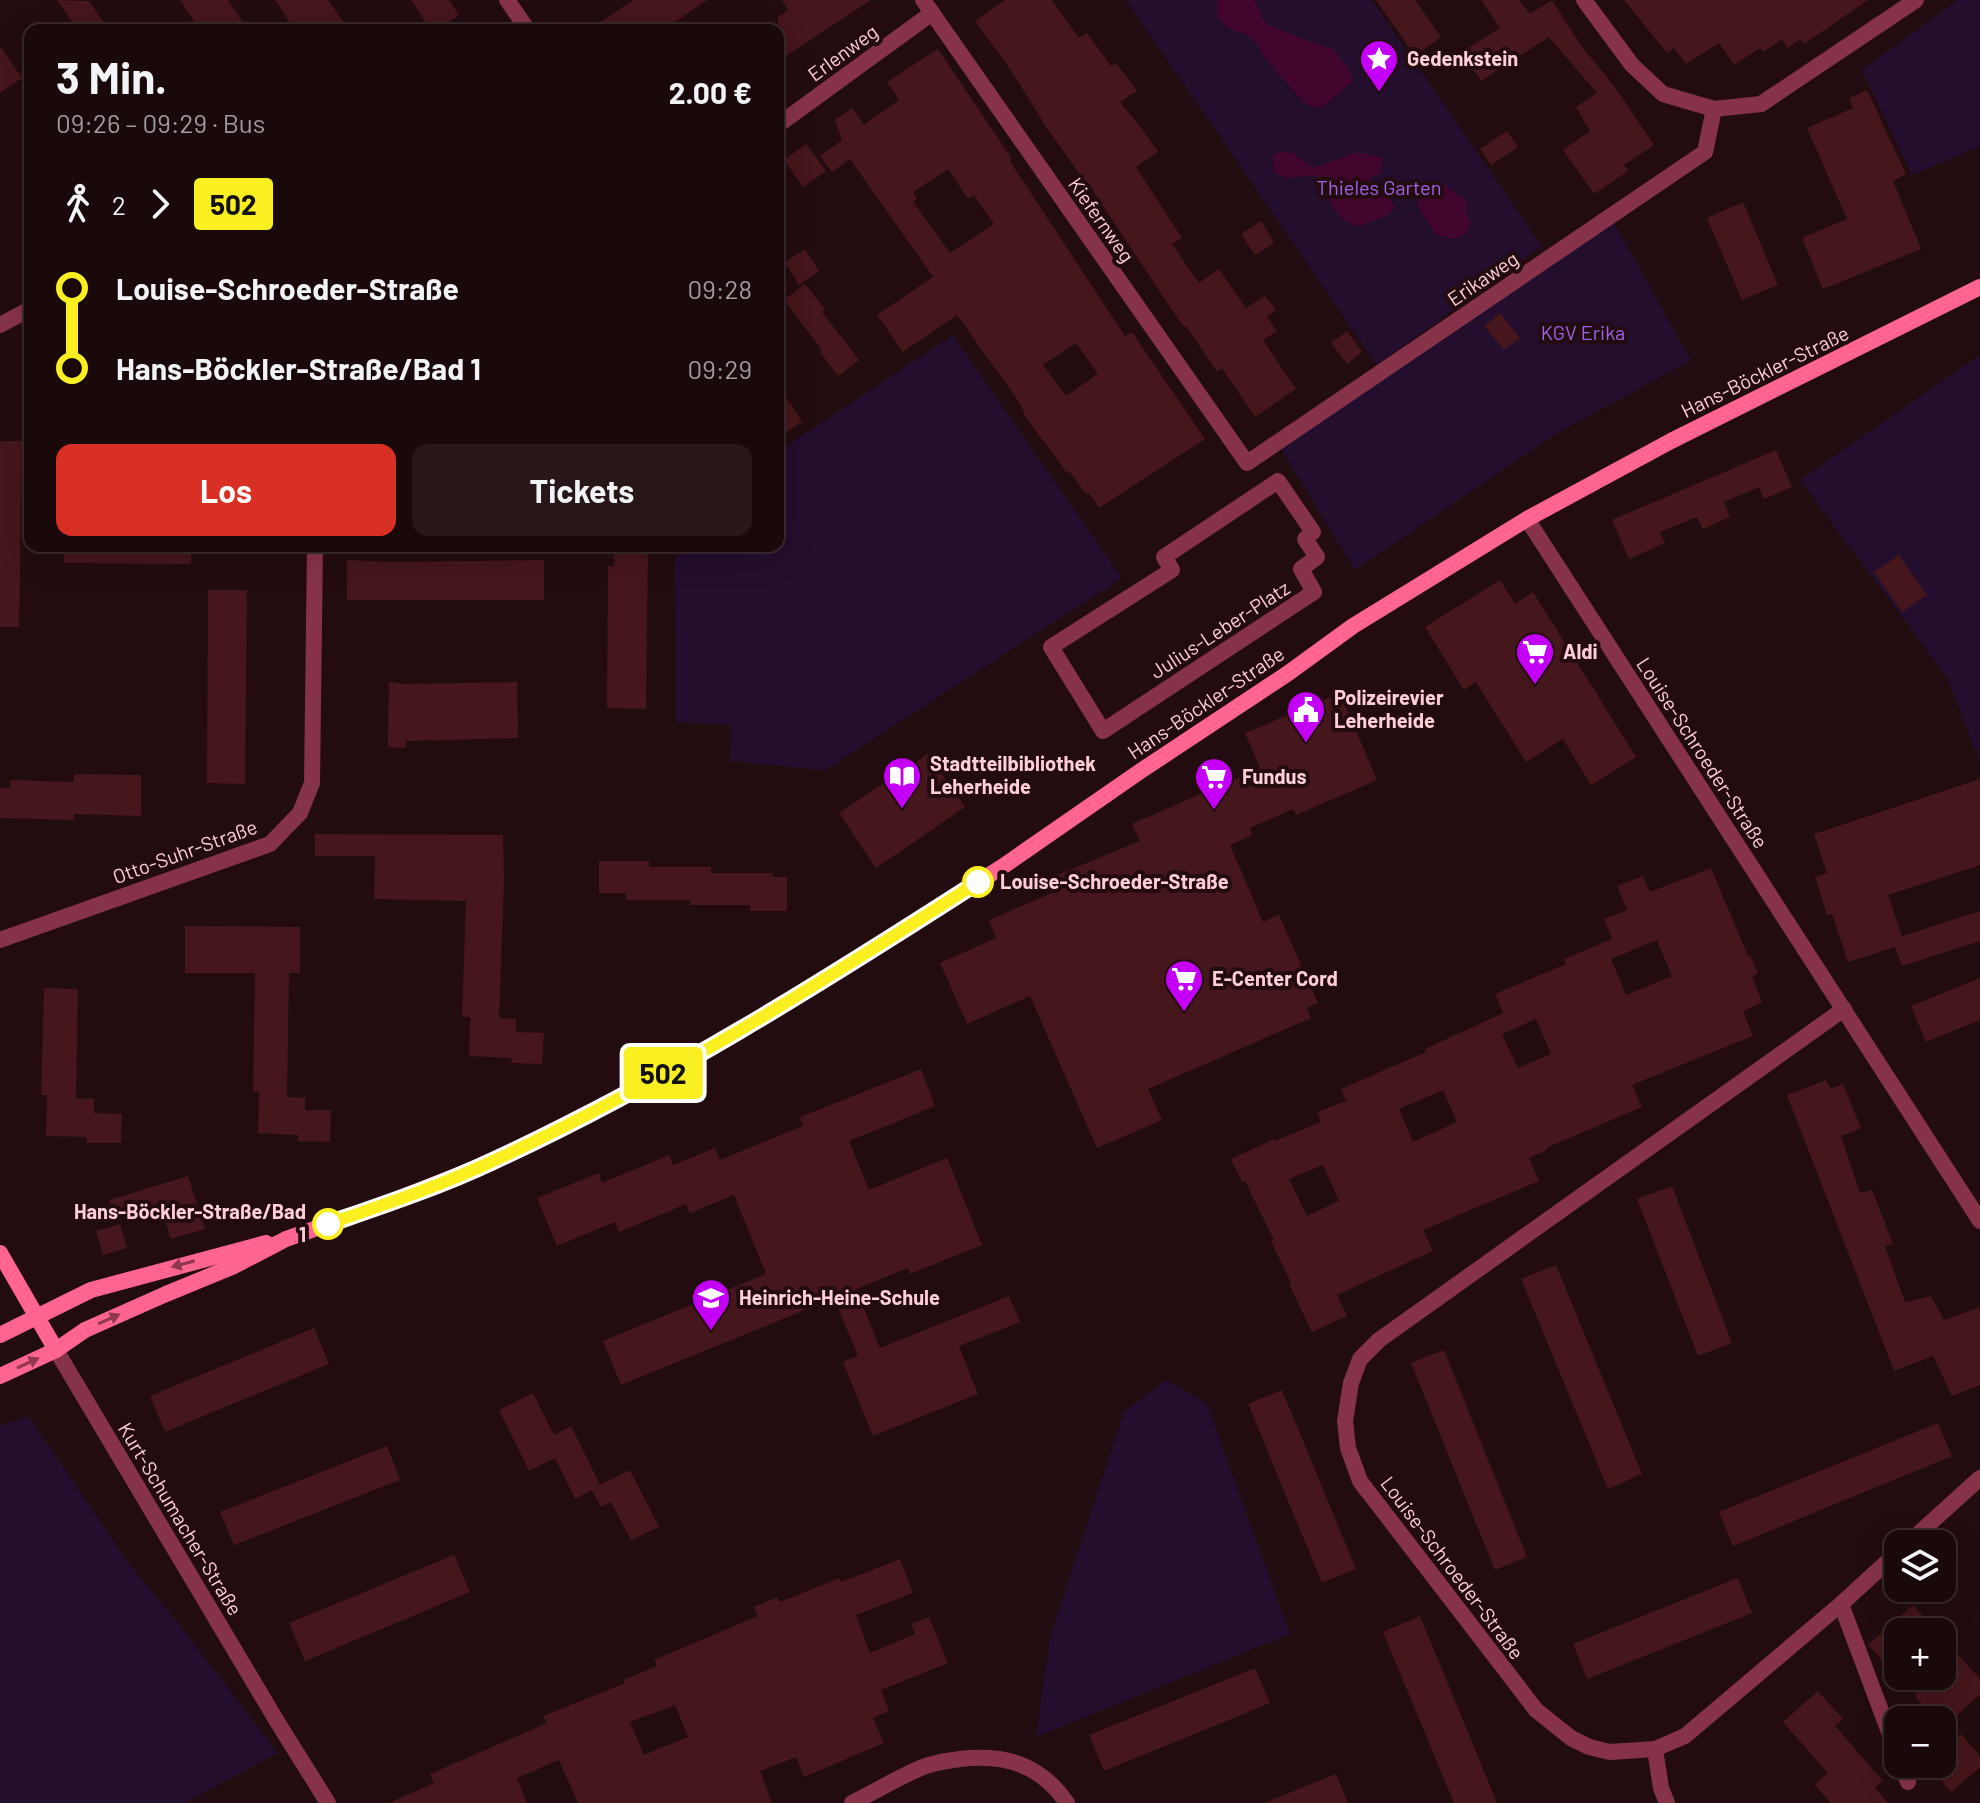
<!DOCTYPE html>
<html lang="de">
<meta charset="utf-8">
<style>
:root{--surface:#1a090b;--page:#271719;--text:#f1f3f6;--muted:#9f9a9d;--line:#382a2c;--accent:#d93025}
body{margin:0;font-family:Barlow,sans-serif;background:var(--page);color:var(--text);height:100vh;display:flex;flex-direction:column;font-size:30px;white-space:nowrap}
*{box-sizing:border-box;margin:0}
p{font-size:26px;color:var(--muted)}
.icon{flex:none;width:44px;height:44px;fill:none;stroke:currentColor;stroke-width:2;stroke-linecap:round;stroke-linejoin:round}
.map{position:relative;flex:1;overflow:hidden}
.details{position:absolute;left:24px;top:24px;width:760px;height:528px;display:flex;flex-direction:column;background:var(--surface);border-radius:16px;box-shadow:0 8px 32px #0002,0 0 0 2px var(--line)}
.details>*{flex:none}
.badge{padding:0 16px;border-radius:6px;font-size:28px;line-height:52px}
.buttons{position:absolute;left:1884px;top:1530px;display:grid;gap:16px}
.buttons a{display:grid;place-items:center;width:72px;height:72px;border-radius:16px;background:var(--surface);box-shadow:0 8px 32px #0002,0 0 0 2px var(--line);font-size:40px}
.map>.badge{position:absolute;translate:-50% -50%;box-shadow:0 0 0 4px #fff}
.legs{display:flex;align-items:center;gap:12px;height:88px;padding:0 32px;font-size:26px}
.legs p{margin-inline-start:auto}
.head{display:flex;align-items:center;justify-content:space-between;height:136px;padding:0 32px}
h1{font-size:44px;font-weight:700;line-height:60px}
.cta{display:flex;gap:16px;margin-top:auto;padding:16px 32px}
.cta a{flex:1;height:92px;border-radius:16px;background:var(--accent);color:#fff;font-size:32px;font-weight:700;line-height:92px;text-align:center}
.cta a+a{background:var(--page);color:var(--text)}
ul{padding:0 32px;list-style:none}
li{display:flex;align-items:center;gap:28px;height:80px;font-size:30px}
li i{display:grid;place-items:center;width:12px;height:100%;margin:0 10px;background:currentColor}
li i::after{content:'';width:20px;height:20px;margin:-10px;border:6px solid;border-radius:50%;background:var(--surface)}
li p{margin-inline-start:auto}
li:first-child i{background:linear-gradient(#0000 50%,currentColor 0)}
li:last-child i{background:linear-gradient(currentColor 50%,#0000 0)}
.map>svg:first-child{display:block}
</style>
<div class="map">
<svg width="1980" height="1803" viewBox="0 0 1980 1803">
<rect width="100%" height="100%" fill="#230c0f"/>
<g fill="#230e2d">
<polygon points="1126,0 1372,0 1542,246 1377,365"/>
<polygon points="1958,0 1980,0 1980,146 1912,175 1862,70"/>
<polygon points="1613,221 1691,360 1551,437 1355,570 1281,449"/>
<polygon points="953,335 1122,578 825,770 730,761 731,725 676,722 675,546 778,546 778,452"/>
<polygon points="1980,355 1980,762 1947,677 1800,480"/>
<polygon points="1166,1380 1207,1404 1290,1634 1036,1737 1050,1637 1124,1412"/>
<polygon points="29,1416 127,1561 180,1625 278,1753 184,1803 0,1803 0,1426"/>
</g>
<g fill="#42052e">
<polygon points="1217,0 1254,0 1266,24 1311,42 1332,48 1348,68 1353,81 1322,108 1307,105 1296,94 1263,55 1257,44 1248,35 1230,29 1217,17"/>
<path d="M 1278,152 L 1293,153 L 1313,168 L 1358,152 L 1383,158 L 1380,174 L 1370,177 L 1371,191 L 1386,192 L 1395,207 L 1387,216 L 1356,227 L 1342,218 L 1331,205 L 1327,188 L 1314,175 C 1299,176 1287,183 1274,171 L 1273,156 Z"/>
<polygon points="1444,184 1467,202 1465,211 1471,222 1466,233 1455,239 1436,235 1417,204 1429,190"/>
</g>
<g fill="#45161b" fill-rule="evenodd">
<polygon points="57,0 89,1 109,30 78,30"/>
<polygon points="180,0 228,0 248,30 200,30"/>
<polygon points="275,0 328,0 349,30 295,30"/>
<polygon points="411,0 449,0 459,15 436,30 431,30"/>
<polygon points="633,0 707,0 663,30 589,30"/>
<polygon points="782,0 871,0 778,61 778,17 788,10"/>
<polygon points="1005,0 1052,0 1079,38 1087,33 1111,66 1116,63 1137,91 1120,102 1142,129 1158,152 1136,167 1182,238 1172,244 1199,283 1219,269 1246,308 1265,296 1276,310 1267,317 1277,331 1263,340 1296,389 1255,417 1222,368 1217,372 1186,326 1184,327 1174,313 1091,188 1090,189 1047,128 1008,66 975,21"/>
<polygon points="1376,0 1415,0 1441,37 1415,56"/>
<polygon points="1481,0 1519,0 1530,14 1552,0 1580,44 1615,87 1654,145 1624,165 1628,171 1594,194 1563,150 1590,131 1576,107 1597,93 1549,37 1481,81 1462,52 1500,28"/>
<polygon points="1624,0 1868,0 1804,44 1801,39 1788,48 1782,39 1763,52 1760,48 1734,65 1719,43 1686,64 1674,48 1667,53"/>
<polygon points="0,46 22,78 0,93"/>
<path d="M 938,49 L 1012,159 L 1009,160 L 1125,336 L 1132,332 L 1205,439 L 1099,508 L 1089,493 L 1086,494 L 1069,471 L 1067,473 L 1024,415 L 1022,406 L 957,315 L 903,352 L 877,315 L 933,277 L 850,159 L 832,172 L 820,156 L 842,140 L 835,120 L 852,108 L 864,125 L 899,100 L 887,82 ZM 948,169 L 968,199 L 974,195 L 994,224 L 950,253 L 913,202 L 917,199 L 913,192 ZM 1076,343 L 1098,374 L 1066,396 L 1043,365 Z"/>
<polygon points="1867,90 1906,174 1893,181 1921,249 1823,289 1802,238 1847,219 1807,128 1853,108 1849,98"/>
<polygon points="1507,131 1518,147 1491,165 1480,149"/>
<polygon points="806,144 826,171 803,187 784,160"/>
<polygon points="1743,202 1778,285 1742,300 1707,218"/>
<polygon points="1261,221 1274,243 1255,255 1241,234"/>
<polygon points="805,249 819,271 799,285 785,262"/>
<polygon points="805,284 825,309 822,312 859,360 838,376 820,352 822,350 784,300"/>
<polygon points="1500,313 1520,338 1504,350 1484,326"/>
<polygon points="1347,331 1362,352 1347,364 1331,343"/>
<polygon points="778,384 802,422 778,437"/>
<polygon points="0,441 22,441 19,627 0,627"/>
<polygon points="1776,450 1792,487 1764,499 1759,487 1724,502 1730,517 1703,529 1697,517 1660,532 1665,543 1629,559 1612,520"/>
<polygon points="64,546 191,546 191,564 64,563"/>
<polygon points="614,546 648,546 646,709 607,708 608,566 614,566"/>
<polygon points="1899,555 1927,595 1902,612 1874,572"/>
<polygon points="347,560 391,562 544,560 544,600 347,600"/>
<polygon points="1500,580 1515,604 1533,592 1636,757 1591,785 1563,739 1526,762 1476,682 1464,690 1425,627"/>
<polygon points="208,590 247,590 245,784 207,783"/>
<polygon points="389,682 407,684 517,682 518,738 406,741 406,748 388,747"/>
<polygon points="1340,693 1377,780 1296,815 1293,809 1275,817 1250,828 1252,835 1230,845 1263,922 1279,915 1318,1003 1307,1008 1311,1018 1148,1089 1162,1120 1097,1148 1030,996 967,1024 940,963 996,938 989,920 1061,889 1055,876 1140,841 1132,824 1260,768 1245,733"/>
<polygon points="928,754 965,807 876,868 839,813"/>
<polygon points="74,774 141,775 141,816 74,814 74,820 0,818 0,788 10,788 10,780 74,782"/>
<polygon points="1980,779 1980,865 1888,895 1902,936 1980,911 1980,941 1902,966 1895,947 1848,962 1832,914 1827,915 1815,877 1827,873 1814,834"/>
<polygon points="315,834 503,835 504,882 499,1018 516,1019 516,1032 544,1033 542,1064 511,1063 512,1058 469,1056 470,1017 462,1017 466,901 374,899 375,856 315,856"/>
<polygon points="599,861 649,861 649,867 711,867 711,873 773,873 773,877 787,877 787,911 750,911 750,905 690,905 690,900 626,900 626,893 599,893"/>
<path d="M 1711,868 L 1748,956 L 1750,955 L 1758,973 L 1752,976 L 1762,1002 L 1743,1011 L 1753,1036 L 1632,1085 L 1642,1107 L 1546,1148 L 1547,1150 L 1529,1158 L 1539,1181 L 1423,1230 L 1433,1251 L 1337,1295 L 1347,1316 L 1312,1332 L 1289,1284 L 1291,1283 L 1271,1241 L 1274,1240 L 1245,1181 L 1242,1182 L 1231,1159 L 1274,1139 L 1275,1141 L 1321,1122 L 1317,1112 L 1346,1101 L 1341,1089 L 1426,1052 L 1425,1049 L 1503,1013 L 1495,994 L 1566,964 L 1564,959 L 1612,939 L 1604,919 L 1627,910 L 1617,886 L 1643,876 L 1650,892 ZM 1657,940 L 1672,976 L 1626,995 L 1611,959 ZM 1536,1019 L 1551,1054 L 1518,1068 L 1502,1034 ZM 1443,1090 L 1457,1122 L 1413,1142 L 1399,1109 ZM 1323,1165 L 1339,1201 L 1307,1216 L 1289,1179 Z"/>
<polygon points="185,926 300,927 300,973 289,973 287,1097 305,1098 305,1110 331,1110 330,1142 298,1141 298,1135 258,1133 259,1092 253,1091 255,973 185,973"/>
<polygon points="1980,978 1980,1020 1926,1042 1911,1006"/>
<polygon points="44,988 78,989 76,1098 94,1099 94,1113 122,1114 121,1143 87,1143 87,1137 46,1136 47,1095 41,1095"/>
<polygon points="921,1069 935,1106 849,1141 869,1190 947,1158 982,1245 910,1274 908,1268 856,1289 880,1348 1009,1296 1020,1322 959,1346 978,1394 873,1436 843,1362 858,1356 834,1298 621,1385 603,1341 766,1274 734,1195 690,1213 686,1204 619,1232 615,1222 557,1246 537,1198 599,1173 602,1183 669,1155 673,1165 715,1148 720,1160 803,1126 800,1117"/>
<polygon points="1826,1080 1831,1089 1843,1084 1861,1128 1841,1136 1860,1193 1872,1190 1893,1244 1885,1246 1905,1302 1931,1296 1944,1320 1980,1307 1980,1385 1952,1396 1933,1356 1894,1371 1787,1095"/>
<polygon points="188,1176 205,1229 171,1239 160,1204 115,1219 109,1200"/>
<polygon points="1672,1186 1732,1343 1698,1356 1637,1199"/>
<polygon points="120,1224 127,1248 103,1255 96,1231"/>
<polygon points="1556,1265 1642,1474 1608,1489 1521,1279"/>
<polygon points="314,1328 329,1364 165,1432 150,1396"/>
<polygon points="1444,1350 1527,1557 1495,1570 1411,1363"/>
<polygon points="1282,1390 1356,1569 1322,1583 1248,1404"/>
<polygon points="533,1393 554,1435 571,1426 600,1485 630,1470 659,1527 631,1540 611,1502 601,1507 592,1490 575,1499 555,1458 529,1471 499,1410"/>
<polygon points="1938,1423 1952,1456 1733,1546 1719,1512"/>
<polygon points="387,1446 400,1480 234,1545 220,1512"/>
<polygon points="454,1555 470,1592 305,1661 289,1623"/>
<path d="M 900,1559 L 913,1593 L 856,1615 L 870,1653 L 915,1634 L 911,1624 L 929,1617 L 948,1663 L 881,1690 L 889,1711 L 873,1718 L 884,1743 L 804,1777 L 796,1757 L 760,1771 L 772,1803 L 578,1803 L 559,1760 L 517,1778 L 527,1803 L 389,1803 L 434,1783 L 430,1774 L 547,1723 L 543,1716 L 625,1683 L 624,1680 L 657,1666 L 654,1660 L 758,1616 L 754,1607 L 777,1597 L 780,1602 L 839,1578 L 841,1582 ZM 675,1705 L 688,1737 L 644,1755 L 630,1722 Z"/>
<polygon points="1738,1578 1752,1613 1587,1679 1573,1644"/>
<polygon points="1913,1605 1937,1632 1898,1632 1898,1677 1868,1645"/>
<polygon points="1420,1616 1484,1771 1497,1803 1454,1803 1383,1632"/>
<polygon points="1958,1655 1980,1679 1980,1694 1943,1728 1942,1720 1936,1720 1914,1695 1935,1676 1942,1676 1942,1669"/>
<polygon points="1255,1668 1270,1703 1104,1771 1089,1735"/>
<polygon points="1818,1691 1843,1719 1835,1726 1883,1781 1875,1788 1888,1803 1831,1803 1815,1785 1828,1773 1783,1722"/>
<polygon points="1961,1734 1980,1756 1980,1767 1951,1792 1927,1764 1942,1764 1942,1750"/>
<polygon points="1336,1774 1348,1803 1267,1803 1267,1802"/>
</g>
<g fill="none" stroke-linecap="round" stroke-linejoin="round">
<g stroke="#863349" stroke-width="16">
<polyline points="507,0 528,30"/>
<polyline points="923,0 1247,463 1705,152 1714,109"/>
<polyline points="1584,0 1632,65 1663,94 1714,109 1761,104 1916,0"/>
<polyline points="778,125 932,13"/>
<polyline points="0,325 30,309"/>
<polygon points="1278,481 1313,532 1305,539 1317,557 1301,569 1314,592 1103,731 1051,647 1172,570 1164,557"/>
<polyline points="1527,519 1980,1221"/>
<polyline points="0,940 270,844 300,813 312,783 315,546"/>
<polyline points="1844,1009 1379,1340 1360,1359 1351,1383 1345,1421 1348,1448 1360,1481 1536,1710 1571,1738 1589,1747 1610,1752 1655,1749 1685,1736 1841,1604 1898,1552"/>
<polyline points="56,1350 278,1723 328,1803"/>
<polyline points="1907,1544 1980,1478"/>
<polyline points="1841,1604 1898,1756"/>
<polyline points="1655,1749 1661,1788 1667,1803"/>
<polyline points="1901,1764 1908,1782"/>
<path d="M 852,1803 C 876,1791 899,1777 923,1767 C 935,1762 947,1761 960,1759 C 1005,1754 1040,1764 1067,1803"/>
</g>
<g stroke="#ff6590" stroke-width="16">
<polyline points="0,1253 56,1350"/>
<polyline points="0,1335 91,1290 266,1243"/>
<polyline points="0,1376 56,1350 85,1330 166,1294 234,1266 286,1239 385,1204 492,1162 622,1096 751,1024 902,931 1002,867 1142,770 1287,674 1353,626 1527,519 1671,441 1980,287"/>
</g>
</g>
<defs><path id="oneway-solid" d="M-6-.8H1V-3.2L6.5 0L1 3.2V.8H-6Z" transform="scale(2)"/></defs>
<g fill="#913850">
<use href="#oneway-solid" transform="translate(183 1264) rotate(165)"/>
<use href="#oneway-solid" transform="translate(109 1319) rotate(-24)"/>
<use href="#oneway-solid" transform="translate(28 1363) rotate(-25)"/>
</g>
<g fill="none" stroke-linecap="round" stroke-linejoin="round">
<g stroke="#fff" stroke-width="18">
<path id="line-1" d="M 328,1224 C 383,1205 440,1186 493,1161 C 662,1083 821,983 978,882"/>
</g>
<use href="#line-1" stroke="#faef20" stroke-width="12"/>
</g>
<defs>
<g id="sight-pin" transform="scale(2)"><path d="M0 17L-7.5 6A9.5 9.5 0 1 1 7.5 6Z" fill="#c500f9" stroke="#230c0f"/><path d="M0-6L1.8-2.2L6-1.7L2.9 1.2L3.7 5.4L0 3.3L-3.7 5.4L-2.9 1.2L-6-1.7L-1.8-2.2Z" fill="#fff"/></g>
<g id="supermarket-pin" transform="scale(2)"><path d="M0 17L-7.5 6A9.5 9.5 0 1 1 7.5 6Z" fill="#c500f9" stroke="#230c0f"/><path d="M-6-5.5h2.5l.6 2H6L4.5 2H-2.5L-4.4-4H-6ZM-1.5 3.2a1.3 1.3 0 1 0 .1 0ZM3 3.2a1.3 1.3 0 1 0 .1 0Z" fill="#fff"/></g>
<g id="civic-pin" transform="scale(2)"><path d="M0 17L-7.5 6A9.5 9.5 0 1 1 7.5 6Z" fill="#c500f9" stroke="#230c0f"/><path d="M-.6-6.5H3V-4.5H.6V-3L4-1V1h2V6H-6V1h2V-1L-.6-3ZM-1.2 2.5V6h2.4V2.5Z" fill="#fff"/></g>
<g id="library-pin" transform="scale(2)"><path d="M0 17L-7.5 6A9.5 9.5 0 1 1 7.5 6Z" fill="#c500f9" stroke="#230c0f"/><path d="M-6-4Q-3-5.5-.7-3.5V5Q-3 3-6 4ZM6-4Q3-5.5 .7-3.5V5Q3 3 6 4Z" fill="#fff"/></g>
<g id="school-pin" transform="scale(2)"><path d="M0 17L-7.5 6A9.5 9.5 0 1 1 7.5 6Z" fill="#c500f9" stroke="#230c0f"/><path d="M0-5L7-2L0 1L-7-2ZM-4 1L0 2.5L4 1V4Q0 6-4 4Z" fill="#fff"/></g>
</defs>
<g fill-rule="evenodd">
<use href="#sight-pin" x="1379" y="59"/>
<use href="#supermarket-pin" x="1535" y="652"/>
<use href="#civic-pin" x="1306" y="710"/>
<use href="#library-pin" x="902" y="776"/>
<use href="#supermarket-pin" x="1214" y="777"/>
<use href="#supermarket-pin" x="1184" y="979"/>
<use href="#school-pin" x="711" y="1298"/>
</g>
<g fill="#fff" stroke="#faef20" stroke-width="4">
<circle cx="978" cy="882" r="14"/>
<circle cx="328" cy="1224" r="14"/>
</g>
<g text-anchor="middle" stroke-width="8" stroke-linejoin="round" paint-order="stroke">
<g font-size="20" fill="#ffced7" stroke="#230c0f">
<text transform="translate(843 53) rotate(-36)" y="7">Erlenweg</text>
<text transform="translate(1101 220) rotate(55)" y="7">Kiefernweg</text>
<text transform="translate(1483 279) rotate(-34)" y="7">Erikaweg</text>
<text transform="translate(1765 372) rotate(-26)" y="7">Hans-Böckler-Straße</text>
<text transform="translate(1220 630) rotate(-33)" y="7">Julius-Leber-Platz</text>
<text transform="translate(1206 703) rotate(-34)" y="7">Hans-Böckler-Straße</text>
<text transform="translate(1702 753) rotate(57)" y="7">Louise-Schroeder-Straße</text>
<text transform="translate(185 852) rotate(-20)" y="7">Otto-Suhr-Straße</text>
<text transform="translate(180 1519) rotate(59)" y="7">Kurt-Schumacher-Straße</text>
<text transform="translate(1452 1568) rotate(53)" y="7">Louise-Schroeder-Straße</text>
</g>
<g font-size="20" font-weight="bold" fill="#ffced7" stroke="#230c0f" text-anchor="start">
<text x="1407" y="66">Gedenkstein</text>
<text x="1563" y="659">Aldi</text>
<text x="1334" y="705">Polizeirevier<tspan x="1334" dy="23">Leherheide</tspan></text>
<text x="930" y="771">Stadtteilbibliothek<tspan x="930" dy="23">Leherheide</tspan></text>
<text x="1242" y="784">Fundus</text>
<text x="1212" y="986">E-Center Cord</text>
<text x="739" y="1305">Heinrich-Heine-Schule</text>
</g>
<g font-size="20" fill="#9f62ea" stroke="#230c0f">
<text x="1379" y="195">Thieles Garten</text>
<text x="1583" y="340">KGV Erika</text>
</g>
<g font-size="20" font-weight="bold" fill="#ffced7" stroke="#230c0f" text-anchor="start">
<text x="1000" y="889">Louise-Schroeder-Straße</text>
<text x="306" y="1219" text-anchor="end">Hans-Böckler-Straße/Bad<tspan x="306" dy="23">1</tspan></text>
</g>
</g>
</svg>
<div class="buttons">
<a><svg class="icon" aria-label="layers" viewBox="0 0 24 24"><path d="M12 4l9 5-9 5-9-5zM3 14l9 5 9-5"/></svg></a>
<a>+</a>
<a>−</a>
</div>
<b class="badge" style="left:663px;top:1073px;background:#faef20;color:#111">502</b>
<section class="details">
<div class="head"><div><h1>3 Min.</h1><p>09:26 – 09:29 · Bus</p></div><b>2.00 €</b></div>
<div class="legs"><svg class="icon" aria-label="walk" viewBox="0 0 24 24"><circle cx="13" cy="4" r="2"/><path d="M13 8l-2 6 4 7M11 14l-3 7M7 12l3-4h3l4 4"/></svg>2<svg class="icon" aria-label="forward" viewBox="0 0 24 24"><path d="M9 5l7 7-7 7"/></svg><b class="badge" style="background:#faef20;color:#111">502</b></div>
<ul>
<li><i style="color:#faef20"></i><b>Louise-Schroeder-Straße</b><p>09:28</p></li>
<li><i style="color:#faef20"></i><b>Hans-Böckler-Straße/Bad 1</b><p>09:29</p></li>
</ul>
<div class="cta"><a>Los</a><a>Tickets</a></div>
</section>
</div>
